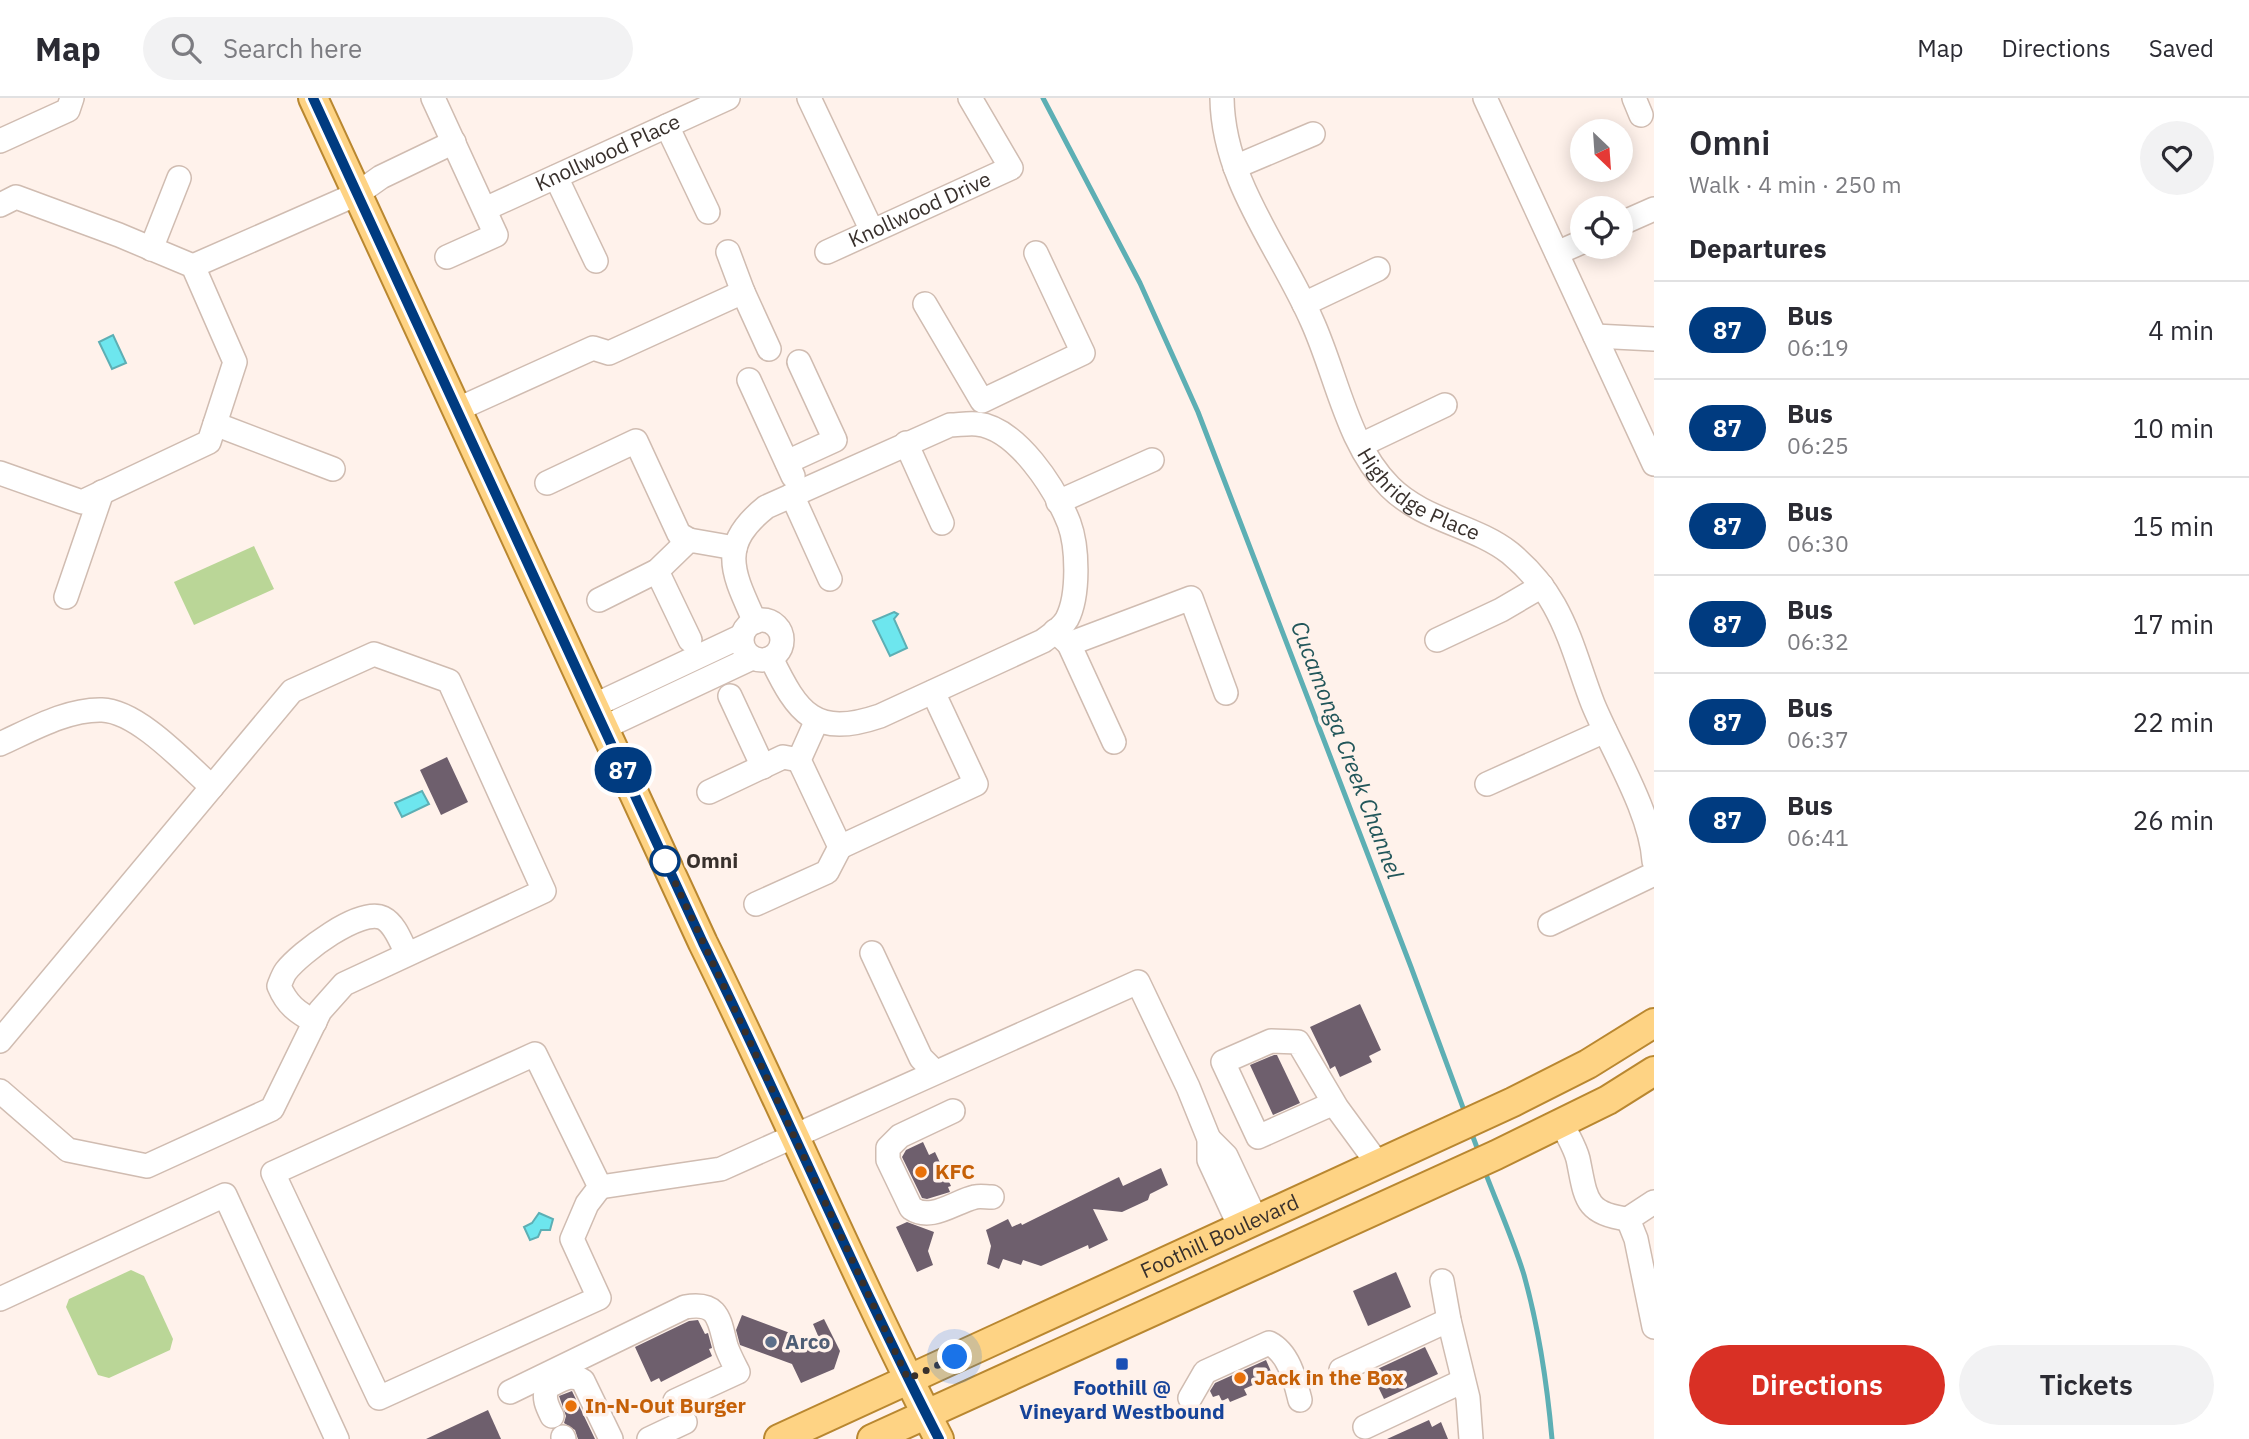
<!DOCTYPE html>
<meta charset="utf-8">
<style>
:root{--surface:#fff;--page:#f2f2f3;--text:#2b2b33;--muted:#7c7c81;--line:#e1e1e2;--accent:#d93025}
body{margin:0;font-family:"IBM Plex Sans",sans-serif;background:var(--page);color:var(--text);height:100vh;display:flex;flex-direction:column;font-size:26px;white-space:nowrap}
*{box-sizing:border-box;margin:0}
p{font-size:23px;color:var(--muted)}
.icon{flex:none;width:38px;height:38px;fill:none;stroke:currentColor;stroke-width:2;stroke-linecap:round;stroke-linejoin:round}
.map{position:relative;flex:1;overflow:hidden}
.panel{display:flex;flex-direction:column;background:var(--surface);width:595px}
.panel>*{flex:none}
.badge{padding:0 14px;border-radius:23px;font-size:24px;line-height:46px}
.needle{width:46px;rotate:155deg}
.tools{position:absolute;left:1570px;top:21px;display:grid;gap:14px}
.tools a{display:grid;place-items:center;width:63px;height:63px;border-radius:50%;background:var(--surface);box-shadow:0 4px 18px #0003;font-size:35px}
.you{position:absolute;width:35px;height:35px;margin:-18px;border:5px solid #fff;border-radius:50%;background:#1a73e8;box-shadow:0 0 0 10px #1a73e833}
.map>.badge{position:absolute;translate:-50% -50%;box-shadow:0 0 0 4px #fff}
h2{padding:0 35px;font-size:26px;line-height:63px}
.round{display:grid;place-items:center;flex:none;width:74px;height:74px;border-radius:37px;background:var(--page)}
.overview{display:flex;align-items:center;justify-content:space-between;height:119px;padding:0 35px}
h1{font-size:33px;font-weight:600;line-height:52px}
.action{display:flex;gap:14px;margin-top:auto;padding:14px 35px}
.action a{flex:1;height:80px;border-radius:42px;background:var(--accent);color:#fff;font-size:28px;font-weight:600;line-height:80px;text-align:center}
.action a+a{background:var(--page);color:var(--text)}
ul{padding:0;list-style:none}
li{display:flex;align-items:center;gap:21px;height:98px;padding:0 35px;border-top:2px solid var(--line)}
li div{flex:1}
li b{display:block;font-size:26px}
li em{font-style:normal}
li .badge{min-width:77px;font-weight:700;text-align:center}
header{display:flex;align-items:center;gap:42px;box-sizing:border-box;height:98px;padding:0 35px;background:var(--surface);border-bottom:2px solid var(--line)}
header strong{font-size:33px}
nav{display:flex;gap:38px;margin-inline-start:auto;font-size:24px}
.search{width:490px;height:63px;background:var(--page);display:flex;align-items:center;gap:18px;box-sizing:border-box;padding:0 24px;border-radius:38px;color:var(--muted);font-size:26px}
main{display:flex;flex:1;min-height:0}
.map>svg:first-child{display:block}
</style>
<header>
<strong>Map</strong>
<div class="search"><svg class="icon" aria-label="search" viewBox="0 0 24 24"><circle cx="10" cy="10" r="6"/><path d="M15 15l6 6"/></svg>Search here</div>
<nav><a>Map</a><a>Directions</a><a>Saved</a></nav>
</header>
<main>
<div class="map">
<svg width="1654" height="1341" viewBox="0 0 1654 1341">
<rect width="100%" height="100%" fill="#fff2eb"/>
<g fill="#bad697">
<polygon points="254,448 274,491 194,527 174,484"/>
<polygon points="131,1172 144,1178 173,1241 170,1252 109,1280 98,1277 66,1209 69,1201"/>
</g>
<g fill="#6de6ee" stroke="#5dafb4" stroke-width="2">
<polygon points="113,237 126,265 112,271 99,244"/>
<polygon points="894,514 898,516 894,521 907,550 890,558 873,523"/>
<polygon points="422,693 429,706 402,719 395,705"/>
<polygon points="539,1115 553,1121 550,1132 541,1132 538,1139 530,1142 524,1129 532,1125"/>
</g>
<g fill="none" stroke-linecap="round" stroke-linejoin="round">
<g stroke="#5dafb4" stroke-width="5">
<polyline points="1043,0 1140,185 1198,314 1411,869 1465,1015"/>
<polyline points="1470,1031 1479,1055"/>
<path d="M 1484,1071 C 1497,1106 1513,1141 1524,1177 C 1539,1231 1547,1285 1552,1341"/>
</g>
</g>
<g fill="#6e5f6d">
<polygon points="447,659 468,704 441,717 420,672"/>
<polygon points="1360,906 1381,952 1369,958 1372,964 1340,979 1335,968 1330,971 1329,968 1310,929"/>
<polygon points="1274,957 1277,957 1300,1005 1273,1017 1250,967"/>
<polygon points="923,1044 929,1057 935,1054 951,1088 948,1089 950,1094 927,1101 922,1100 902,1059 906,1052"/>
<polygon points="1161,1070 1168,1087 1150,1096 1148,1102 1122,1114 1093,1111 1108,1142 1089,1151 1088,1147 1041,1168 1023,1162 1021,1167 1003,1161 999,1171 987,1166 991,1148 986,1132 1008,1121 1012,1129 1021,1125 1022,1127 1119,1079 1123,1088"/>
<polygon points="907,1124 934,1134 928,1153 933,1167 917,1174 896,1129"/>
<polygon points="1396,1174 1411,1209 1368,1228 1353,1193"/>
<polygon points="742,1217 822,1247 813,1226 824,1221 840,1253 834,1271 801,1285 792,1266 740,1247 736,1232"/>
<polygon points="698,1222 705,1236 708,1235 712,1250 709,1251 712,1258 661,1284 659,1280 651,1284 635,1249 689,1223"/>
<polygon points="1425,1249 1438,1276 1384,1301 1371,1274"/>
<polygon points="1266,1262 1273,1278 1244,1291 1247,1297 1230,1304 1228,1300 1222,1303 1219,1297 1213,1299 1210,1293 1215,1285"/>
<polygon points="572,1293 595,1341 578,1341 575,1332 564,1325 566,1318 559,1298"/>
<polygon points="488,1312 501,1341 426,1341"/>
<polygon points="1429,1322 1432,1329 1441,1324 1448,1341 1387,1341"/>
</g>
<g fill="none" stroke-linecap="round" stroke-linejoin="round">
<g stroke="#d0bcb1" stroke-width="26">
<g id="minor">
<polyline points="433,0 496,137 447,159"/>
<polyline points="809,0 872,133"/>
<path id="s1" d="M 1222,0 C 1223,83 1280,150 1312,223 C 1337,278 1347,346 1390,389 C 1424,423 1474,427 1510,455 C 1528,470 1543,487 1554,507 C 1572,539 1580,573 1593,606 C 1612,652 1651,714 1654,763"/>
<polyline points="1485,0 1654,366"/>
<polyline points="1634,0 1641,17"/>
<polyline points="667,28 708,114"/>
<polyline points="0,43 68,12 72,0"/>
<polyline points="1235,69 1313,36"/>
<polyline points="556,79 596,163"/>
<polyline points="0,107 16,99 119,137 193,168 235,264 209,344 82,404 0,375"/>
<path id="s2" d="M 485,111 L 728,0"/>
<polyline points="1620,126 1654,111"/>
<polyline points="151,151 179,80"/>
<polyline points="728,154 743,194 769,251"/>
<path id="s3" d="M 827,154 L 1011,70 L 970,0"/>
<polyline points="1557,155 1582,144"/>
<polyline points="193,168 357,96 381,79 454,44"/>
<polyline points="925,206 982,303 1083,255 1036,155"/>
<polyline points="1304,206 1378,171"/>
<polyline points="1595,238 1654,241"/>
<polyline points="749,282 793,378"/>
<polyline points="456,312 593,250 609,255 743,194"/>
<polyline points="215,326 333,371"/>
<polyline points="906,345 942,425"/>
<polyline points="1361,347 1445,307"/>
<polyline points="787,364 835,342 799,264"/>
<polyline points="547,385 636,343 679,436 689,442"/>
<polyline points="792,397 830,481"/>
<polyline points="1058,404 1152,362"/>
<polyline points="657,473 690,542"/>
<polyline points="66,499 102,394"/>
<polyline points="599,502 657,473 689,442 735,450"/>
<circle cx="762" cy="542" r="20"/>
<path d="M 755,524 C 733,475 717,448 766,409 L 950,327 C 958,327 968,325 977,326 C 1017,330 1055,390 1069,425 C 1078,449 1079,498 1067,521 C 1062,530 1051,537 1043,543 L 880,618 C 815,640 798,616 771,560"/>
<polyline points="1055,533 1069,546 1191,500 1226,595"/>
<polyline points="1437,542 1501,512 1542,488"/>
<polyline points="1069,546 1114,644"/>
<polyline points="730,598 763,669"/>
<polyline points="593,608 742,538"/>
<polyline points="603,630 752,560"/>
<path d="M 0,646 C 31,632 67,611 102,612 C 138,613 186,666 212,689"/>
<polyline points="1487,686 1605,633"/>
<polyline points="709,694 783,659 799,662"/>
<polyline points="840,749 976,686 933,594"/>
<polyline points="756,806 827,774 840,749 799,662 817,622"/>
<polyline points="1550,826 1654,776"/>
<polyline points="872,855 921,960 935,974"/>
<path d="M 315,924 C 297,914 287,907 279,888 C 281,883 283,877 286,873 C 300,855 360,809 383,820 C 395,826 401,844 407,856"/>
<polyline points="0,943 292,593 374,556 449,583 544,793 344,886 320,913 272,1011 147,1068 68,1052 0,993"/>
<polygon points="535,956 600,1089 587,1106 572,1141 599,1200 379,1300 273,1075"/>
<polyline points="1334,1005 1258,1039 1223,964 1271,943 1298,944 1337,1010 1378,1066"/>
<path d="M 953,1013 L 900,1038 L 888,1050 L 888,1062 L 911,1110 C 931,1124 954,1104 975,1099 C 980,1098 986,1099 992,1099"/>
<path d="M 1562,1025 C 1567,1037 1575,1049 1578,1061 C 1586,1099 1584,1116 1628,1121 L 1654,1104"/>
<polyline points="1209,1041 1226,1058 1256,1122"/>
<polyline points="600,1089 721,1071 1138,884 1188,989 1209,1041 1209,1062 1240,1129"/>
<polyline points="1628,1121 1636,1141 1654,1229"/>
<polyline points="1442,1183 1449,1222 1468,1300 1471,1341"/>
<polyline points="0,1201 225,1097 337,1341"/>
<polyline points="1341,1272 1449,1222"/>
<path d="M 510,1294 L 685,1209 C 719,1203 719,1222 726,1248 C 729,1257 734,1266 738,1274 L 675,1303"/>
<path d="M 1190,1300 L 1205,1274 L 1269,1245 C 1289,1255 1295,1282 1300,1302"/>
<path d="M 552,1318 C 547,1308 543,1300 547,1289 C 560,1283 571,1274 583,1283 L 611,1341"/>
<polyline points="1365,1329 1463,1283"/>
<polyline points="563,1339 564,1341"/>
<polyline points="649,1341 685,1324"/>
</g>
</g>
<g stroke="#b98730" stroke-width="32">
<g id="major">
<path d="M 313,0 L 703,845 C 784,1009 855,1178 939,1341"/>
<path id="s4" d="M 779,1341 L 1513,1004 L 1588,966 L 1654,925"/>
<polyline points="872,1341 1496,1057 1608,1002 1654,973"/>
</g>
</g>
<use href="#minor" stroke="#fff" stroke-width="23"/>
<use href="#major" stroke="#fed384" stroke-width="28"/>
</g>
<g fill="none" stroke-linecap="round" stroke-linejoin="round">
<g stroke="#fff" stroke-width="16">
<path id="line" d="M 313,0 L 703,845 C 784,1009 855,1178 939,1341"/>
</g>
<use href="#line" stroke="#003b80" stroke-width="10"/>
<polyline stroke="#38302c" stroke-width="7" stroke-dasharray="0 12.6" points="665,763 908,1281 955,1259"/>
</g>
<circle fill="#fff" stroke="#003b80" stroke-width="3.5" cx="665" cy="763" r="14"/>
<g fill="#e8710a" stroke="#fff2eb" stroke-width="2.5">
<circle cx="921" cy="1074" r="7"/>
<circle cx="1240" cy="1280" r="7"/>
<circle cx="571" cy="1308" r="7"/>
</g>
<circle fill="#5c6f8a" stroke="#fff2eb" stroke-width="2.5" cx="771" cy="1244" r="7"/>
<rect fill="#1a4fb4" stroke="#fff2eb" stroke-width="2.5" x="1115" y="1259" width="14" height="14" rx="3.5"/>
<g text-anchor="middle" stroke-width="7" stroke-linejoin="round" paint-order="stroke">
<g font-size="21" fill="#38302c" stroke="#fff2eb">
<text dy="7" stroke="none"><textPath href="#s2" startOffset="135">Knollwood Place</textPath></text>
<text dy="7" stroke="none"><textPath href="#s3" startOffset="102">Knollwood Drive</textPath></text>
<text dy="7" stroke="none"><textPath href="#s1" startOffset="455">Highridge Place</textPath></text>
<text dy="7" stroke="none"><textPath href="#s4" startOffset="485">Foothill Boulevard</textPath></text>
</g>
<g font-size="21" font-weight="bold" fill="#38302c" stroke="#fff2eb" text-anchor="start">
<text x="686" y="770">Omni</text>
</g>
<g font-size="21" font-weight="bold" fill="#c56008" stroke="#fff2eb" text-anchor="start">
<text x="935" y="1081">KFC</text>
<text x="1254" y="1287">Jack in the Box</text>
<text x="585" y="1315">In-N-Out Burger</text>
</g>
<g font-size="21" font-weight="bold" fill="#4e5e75" stroke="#fff2eb" text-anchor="start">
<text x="785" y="1251">Arco</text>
</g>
<g font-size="21" font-weight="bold" fill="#164399" stroke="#fff2eb">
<text x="1122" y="1297">Foothill @<tspan x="1122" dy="24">Vineyard Westbound</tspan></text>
</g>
<g font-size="23" font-style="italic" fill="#22565a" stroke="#fff2eb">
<text transform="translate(1347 652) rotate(69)" y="8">Cucamonga Creek Channel</text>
</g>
</g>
</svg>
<div class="tools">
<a><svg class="needle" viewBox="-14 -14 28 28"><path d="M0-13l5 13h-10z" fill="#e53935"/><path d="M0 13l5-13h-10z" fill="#7c7c81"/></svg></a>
<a><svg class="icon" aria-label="locate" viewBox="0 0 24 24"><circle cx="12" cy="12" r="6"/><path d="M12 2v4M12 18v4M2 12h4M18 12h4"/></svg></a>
</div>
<div class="you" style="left:955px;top:1259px"></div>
<b class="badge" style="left:623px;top:672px;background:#003b80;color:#fff">87</b>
</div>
<section class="panel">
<div class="overview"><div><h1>Omni</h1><p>Walk · 4 min · 250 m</p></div><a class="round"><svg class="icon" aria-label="heart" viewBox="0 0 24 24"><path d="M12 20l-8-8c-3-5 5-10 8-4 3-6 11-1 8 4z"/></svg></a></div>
<h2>Departures</h2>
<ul>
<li><span class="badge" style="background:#003b80;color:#fff">87</span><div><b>Bus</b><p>06:19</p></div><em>4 min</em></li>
<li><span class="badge" style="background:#003b80;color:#fff">87</span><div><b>Bus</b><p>06:25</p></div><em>10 min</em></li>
<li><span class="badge" style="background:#003b80;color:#fff">87</span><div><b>Bus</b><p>06:30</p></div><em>15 min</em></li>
<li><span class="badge" style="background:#003b80;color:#fff">87</span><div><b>Bus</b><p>06:32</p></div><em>17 min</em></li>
<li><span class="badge" style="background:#003b80;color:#fff">87</span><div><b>Bus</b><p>06:37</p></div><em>22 min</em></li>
<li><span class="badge" style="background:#003b80;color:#fff">87</span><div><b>Bus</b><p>06:41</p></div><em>26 min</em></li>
</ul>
<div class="action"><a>Directions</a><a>Tickets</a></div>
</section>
</main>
